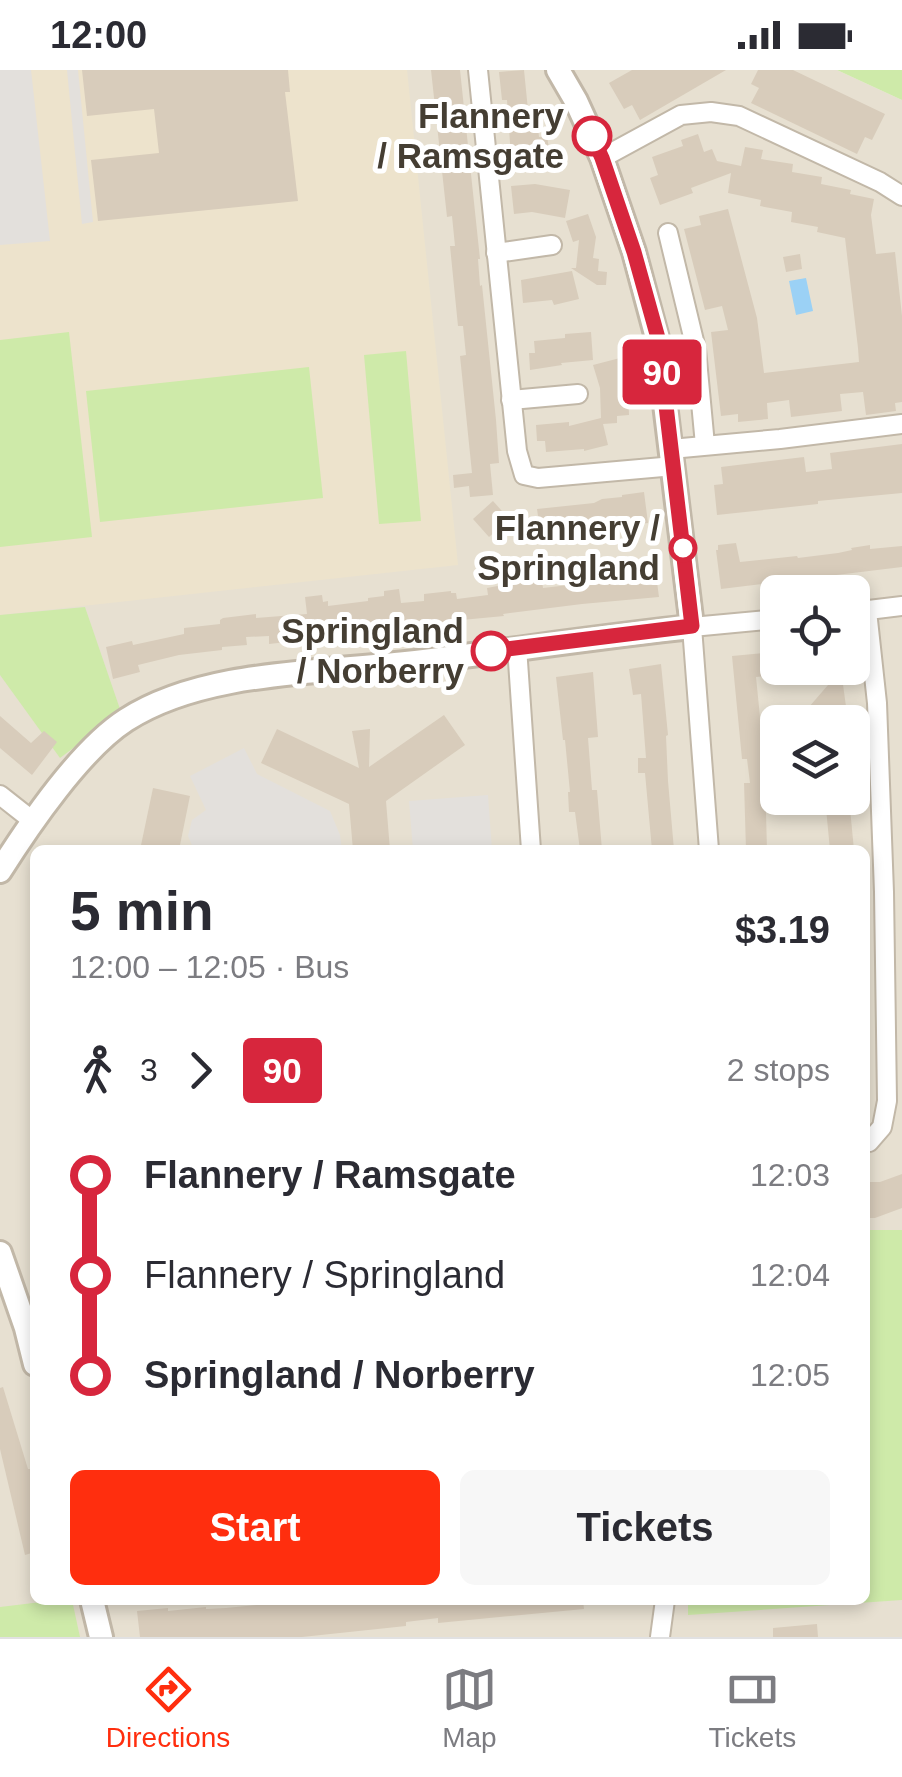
<!DOCTYPE html>
<meta charset="utf-8">
<style>
:root{--surface:#fff;--page:#f7f7f7;--text:#2b2b33;--muted:#7c7c81;--line:#e1e1e2;--accent:#ff2e0e}
body{margin:0;font-family:Helvetica,sans-serif;background:var(--page);color:var(--text);height:100vh;display:flex;flex-direction:column;font-size:38px;white-space:nowrap}
*{box-sizing:border-box;margin:0}
p{font-size:32px;color:var(--muted)}
.icon{flex:none;width:55px;height:55px;fill:none;stroke:currentColor;stroke-width:2;stroke-linecap:round;stroke-linejoin:round}
.map{position:relative;flex:1;overflow:hidden}
.side{position:absolute;left:30px;top:775px;width:840px;height:760px;display:flex;flex-direction:column;background:var(--surface);border-radius:15px;box-shadow:0 5px 15px #0003}
.side>*{flex:none}
.badge{padding:0 20px;border-radius:8px;font-size:35px;line-height:65px}
.buttons{position:absolute;left:760px;top:505px;display:grid;gap:20px}
.buttons a{display:grid;place-items:center;width:110px;height:110px;border-radius:15px;background:var(--surface);box-shadow:0 5px 15px #0003;font-size:50px}
.map>.badge{position:absolute;translate:-50% -50%;box-shadow:0 0 0 5px #fff}
.legs{display:flex;align-items:center;gap:15px;height:110px;padding:0 40px;font-size:32px}
.legs p{margin-inline-start:auto}
.head{display:flex;align-items:center;justify-content:space-between;height:170px;padding:0 40px}
h1{font-size:55px;font-weight:700;line-height:75px}
.button{display:flex;gap:20px;margin-top:auto;padding:20px 40px}
.button a{flex:1;height:115px;border-radius:15px;background:var(--accent);color:#fff;font-size:40px;font-weight:700;line-height:115px;text-align:center}
.button a+a{background:var(--page);color:var(--text)}
ul{padding:0 40px;list-style:none}
li{display:flex;align-items:center;gap:35px;height:100px;font-size:38px}
li i{display:grid;place-items:center;width:15px;height:100%;margin:0 12px;background:currentColor}
li i::after{content:'';width:25px;height:25px;margin:-12px;border:8px solid;border-radius:50%;background:var(--surface)}
li p{margin-inline-start:auto}
li:first-child i{background:linear-gradient(#0000 50%,currentColor 0)}
li:last-child i{background:linear-gradient(currentColor 50%,#0000 0)}
.status{display:flex;justify-content:space-between;align-items:center;height:70px;padding:0 50px;background:var(--surface);direction:ltr}
.status svg{height:28px;fill:currentColor}
.dock{display:flex;justify-content:space-around;align-items:center;height:140px;border-top:2px solid var(--line);background:var(--surface);font-size:28px;color:var(--muted)}
.dock a{display:grid;justify-items:center;gap:5px}
.dock .active{color:var(--accent)}
.map>svg:first-child{display:block}
</style>
<div class="status"><b>12:00</b><svg viewBox="0 0 49 12"><path d="M0 12V9h3v3zM5 12V6h3v6zM10 12V3h3v9zM15 12V0h3v12zM26 1h20v11H26zM47 4h2v5h-2z"/></svg></div>
<div class="map">
<svg width="902" height="1567" viewBox="0 0 902 1567">
<rect width="100%" height="100%" fill="#f3eee3"/>
<path fill="#e7e0d1" fill-rule="evenodd" d="M 0,0 L 837,0 L 902,30 L 902,1567 L 0,1567 ZM 778,522 L 852,522 L 852,598 L 778,598 ZM 778,652 L 852,652 L 852,728 L 778,728 ZM 35,780 L 865,780 L 865,1530 L 35,1530 Z"/>
<polygon fill="#ede3cc" points="0,0 407,0 458,495 0,545"/>
<g fill="#ceeaa9">
<polygon points="837,0 902,0 902,30"/>
<polygon points="69,262 92,467 0,477 0,270"/>
<polygon points="406,281 421,451 379,454 364,285"/>
<polygon points="309,297 323,428 100,452 86,321"/>
<polygon points="85,537 121,642 60,688 0,605 0,545"/>
<polygon points="865,1160 902,1160 902,1530 688,1545 688,1530 865,1530"/>
<polygon points="58,1530 72,1530 80,1567 0,1567 0,1537"/>
</g>
<g fill="#e3e0dc">
<polygon points="0,0 31,0 50,171 0,175"/>
<polygon points="67,0 78,0 93,152 82,154"/>
<polygon points="244,678 257,704 330,741 340,765 342,780 194,780 188,766 192,750 206,740 190,706"/>
<polygon points="488,725 492,780 413,780 409,731"/>
</g>
<polygon fill="#9bd1f5" points="806,208 813,241 796,245 789,211"/>
<g fill="#d8ccbb">
<polygon points="82,0 288,0 290,22 285,22 298,131 98,151 91,90 159,83 154,39 87,46"/>
<polygon points="431,0 460,0 480,189 478,189 480,216 482,215 496,350 499,393 490,394 493,425 470,427 469,416 454,418 453,405 472,403 460,286 466,285 463,256 458,256 450,176 455,176 452,146 447,147"/>
<polygon points="524,0 528,40 536,39 539,67 547,66 550,86 539,87 540,91 527,93 526,85 511,87 507,30 502,30 499,2"/>
<polygon points="632,0 726,0 640,50 632,35 624,39 609,13"/>
<polygon points="758,0 793,0 885,44 872,70 865,67 857,84 751,33 759,18 751,14"/>
<polygon points="698,64 704,82 712,79 717,91 741,96 745,77 763,80 761,89 793,94 792,102 822,107 821,114 851,120 850,124 874,129 871,145 876,184 895,182 902,246 902,332 895,333 896,341 866,345 863,322 840,324 842,341 791,347 789,330 767,333 768,349 738,352 738,344 721,346 711,262 728,260 722,236 705,240 684,159 701,155 699,146 728,139 757,248 764,303 859,292 858,278 845,168 817,162 818,157 791,152 792,142 760,136 761,130 728,123 731,103 691,118 693,123 660,135 650,108 658,105 652,87 683,76 681,70"/>
<polygon points="535,114 570,120 565,148 532,142 514,144 511,116"/>
<polygon points="588,144 596,167 593,188 599,189 598,201 607,202 606,215 597,215 571,198 576,198 579,170 573,172 566,151"/>
<polygon points="800,184 802,199 786,202 783,187"/>
<polygon points="572,201 579,229 554,235 552,230 523,233 521,210"/>
<polygon points="591,262 593,290 561,293 562,295 530,300 529,283 535,283 534,271 565,268 565,264"/>
<polygon points="620,288 628,318 629,345 617,346 617,353 603,354 608,375 584,381 584,379 546,382 545,371 537,371 536,355 569,352 569,356 601,348 600,318 593,295"/>
<polygon points="902,374 902,423 818,431 818,434 717,445 714,415 723,414 721,397 804,387 806,402 832,399 830,383"/>
<polygon points="644,422 648,453 597,459 596,455 564,458 565,463 528,467 528,469 514,471 511,449 538,446 537,439 594,433 602,429 622,427 622,425"/>
<polygon points="493,431 509,449 489,467 473,449"/>
<polygon points="736,473 740,492 797,486 798,488 838,483 852,480 851,478 870,475 870,479 902,476 902,497 721,519 716,480 718,480 718,475"/>
<polygon points="655,497 659,527 582,534 503,544 504,546 388,557 339,563 340,566 269,574 269,566 246,567 247,575 222,577 222,580 179,585 138,595 140,602 113,609 106,577 132,571 133,575 184,564 184,558 220,554 220,550 223,548 256,544 256,548 307,544 305,527 322,525 323,532 328,531 328,536 368,531 368,528 384,526 384,521 399,519 401,533 424,531 424,524 451,521 451,523 456,523 457,529 488,525 487,518 508,514 542,511 543,518 586,513 629,507 628,500"/>
<polygon points="773,582 775,605 756,607 762,667 768,666 772,705 765,706 767,780 746,780 744,713 750,713 747,689 742,689 732,586"/>
<polygon points="661,594 668,665 666,666 668,711 674,780 652,780 645,703 638,703 638,688 646,688 641,624 633,625 629,599"/>
<polygon points="841,600 848,651 827,652 809,637"/>
<polygon points="593,602 598,667 588,668 592,720 597,720 602,780 580,780 575,742 569,742 568,722 570,722 565,670 563,670 556,607"/>
<polygon points="444,645 465,675 386,731 390,780 353,780 349,734 261,693 277,659 359,698 352,661 370,659 369,697"/>
<polygon points="0,646 31,673 44,661 57,672 32,705 0,678"/>
<polygon points="153,718 190,726 179,780 140,780"/>
<polygon points="825,728 849,728 854,780 830,780"/>
<polygon points="902,1104 902,1138 875,1148 865,1148 865,1112 880,1112"/>
<polygon points="3,1317 28,1399 30,1399 35,1420 35,1482 25,1485 0,1379 0,1318"/>
<polygon points="264,1530 277,1530 277,1534 303,1531 304,1535 326,1533 326,1530 583,1530 584,1539 438,1553 438,1548 406,1552 406,1556 302,1567 140,1567 137,1541 168,1538 168,1541 206,1537 206,1539 226,1538 265,1534"/>
<polygon points="817,1554 818,1567 773,1567 773,1558"/>
</g>
<g fill="none" stroke-linecap="round" stroke-linejoin="round">
<g stroke="#c2b8a8" stroke-width="22">
<g id="minor">
<polyline points="478,0 517,381 524,405 538,408 674,396"/>
<polyline points="602,88 681,45 711,42 739,46 880,112 902,126"/>
<polyline points="668,163 696,279 705,375"/>
<polyline points="496,183 552,175"/>
<polyline points="511,330 578,324"/>
<polyline points="671,379 780,369 902,354"/>
<polyline points="852,542 902,536"/>
<polyline points="517,577 531,780"/>
<polyline points="0,725 33,751"/>
<polyline points="709,780 692,557 778,549"/>
<polyline points="865,1072 869,1072 882,1057 887,1031 884,822 877,633 867,541"/>
<polyline points="660,1567 665,1530"/>
</g>
</g>
<g stroke="#c2b8a8" stroke-width="28">
<g id="tertiary">
<path d="M 0,801 C 29,755 81,679 126,650 C 202,601 317,603 406,593 C 501,582 596,567 692,557 L 657,268 L 634,182 L 602,88 L 576,31 L 558,0"/>
<polyline points="0,1183 26,1258 35,1294"/>
<polyline points="92,1530 101,1567"/>
</g>
</g>
<use href="#minor" stroke="#fff" stroke-width="18"/>
<use href="#tertiary" stroke="#fff" stroke-width="22"/>
</g>
<g fill="none" stroke-linecap="round" stroke-linejoin="round">
<g stroke="#fff" stroke-width="22">
<polyline id="line-1" points="491,581 692,556 658,268 634,182 602,88 592,66"/>
</g>
<use href="#line-1" stroke="#d7263d" stroke-width="15"/>
</g>
<g fill="#fff" stroke="#d7263d" stroke-width="5">
<circle cx="592" cy="66" r="18"/>
<circle cx="683" cy="478" r="12"/>
<circle cx="491" cy="581" r="18"/>
</g>
<g text-anchor="middle" stroke-width="10" stroke-linejoin="round" paint-order="stroke">
<g font-size="35" font-weight="bold" fill="#453e33" stroke="#fff" text-anchor="end">
<text x="564" y="58">Flannery<tspan x="564" dy="40">/ Ramsgate</tspan></text>
<text x="660" y="470">Flannery /<tspan x="660" dy="40">Springland</tspan></text>
<text x="464" y="573">Springland<tspan x="464" dy="40">/ Norberry</tspan></text>
</g>
</g>
</svg>
<div class="buttons">
<a><svg class="icon" aria-label="locate" viewBox="0 0 24 24"><circle cx="12" cy="12" r="6"/><path d="M12 2v4M12 18v4M2 12h4M18 12h4"/></svg></a>
<a><svg class="icon" aria-label="layers" viewBox="0 0 24 24"><path d="M12 4l9 5-9 5-9-5zM3 14l9 5 9-5"/></svg></a>
</div>
<b class="badge" style="left:662px;top:302px;background:#d7263d;color:#fff">90</b>
<section class="side">
<div class="head"><div><h1>5 min</h1><p>12:00 – 12:05 · Bus</p></div><b>$3.19</b></div>
<div class="legs"><svg class="icon" aria-label="walk" viewBox="0 0 24 24"><circle cx="13" cy="4" r="2"/><path d="M13 8l-2 6 4 7M11 14l-3 7M7 12l3-4h3l4 4"/></svg>3<svg class="icon" aria-label="forward" viewBox="0 0 24 24"><path d="M9 5l7 7-7 7"/></svg><b class="badge" style="background:#d7263d;color:#fff">90</b><p>2 stops</p></div>
<ul>
<li><i style="color:#d7263d"></i><b>Flannery / Ramsgate</b><p>12:03</p></li>
<li><i style="color:#d7263d"></i><span>Flannery / Springland</span><p>12:04</p></li>
<li><i style="color:#d7263d"></i><b>Springland / Norberry</b><p>12:05</p></li>
</ul>
<div class="button"><a>Start</a><a>Tickets</a></div>
</section>
</div>
<nav class="dock">
<a class="active"><svg class="icon" aria-label="directions" viewBox="0 0 24 24"><path d="M12 3l9 9-9 9-9-9zM9 14v-3h6M13 9l2 2-2 2"/></svg>Directions</a>
<a><svg class="icon" aria-label="map" viewBox="0 0 24 24"><path d="M3 6l6-2 6 2 6-2v14l-6 2-6-2-6 2zM9 4v14M15 6v14"/></svg>Map</a>
<a><svg class="icon" aria-label="tickets" viewBox="0 0 24 24"><path d="M3 7h18v10H3zM15 7v10"/></svg>Tickets</a>
</nav>
